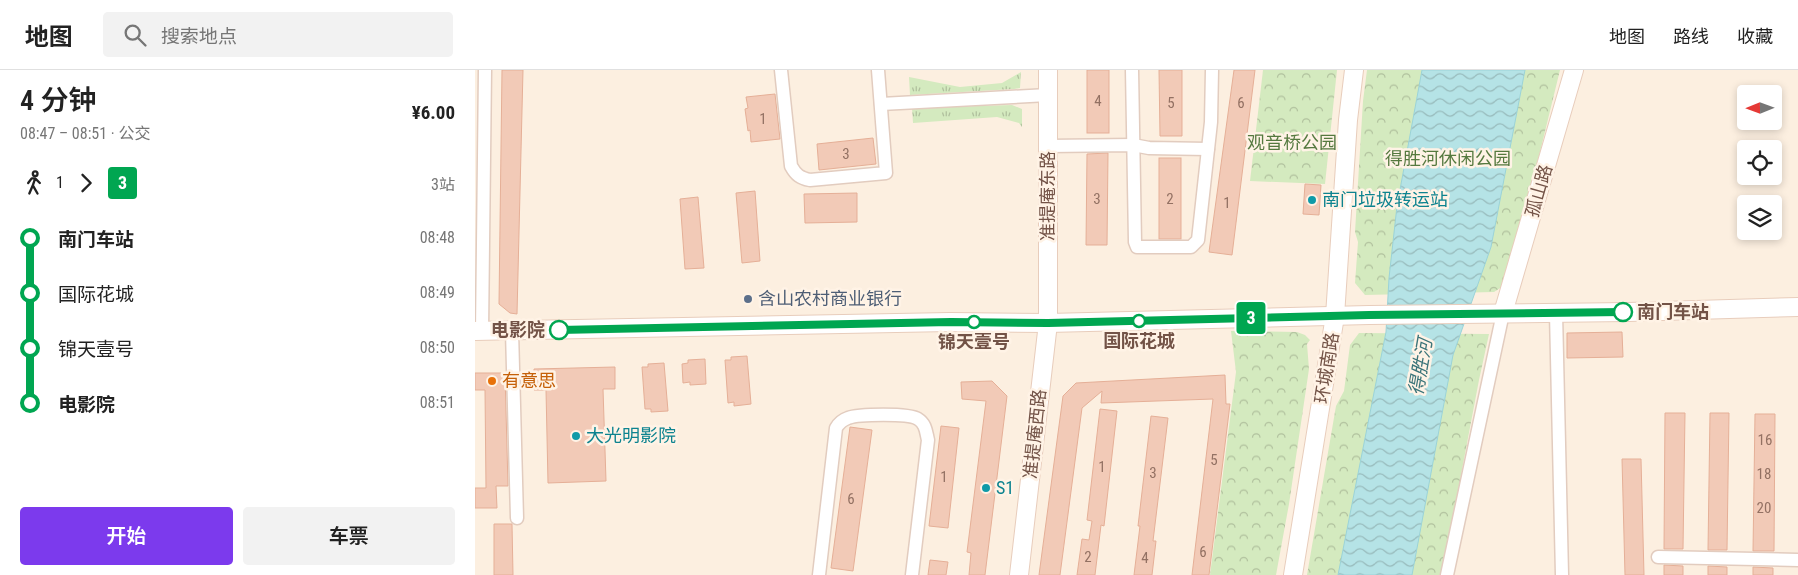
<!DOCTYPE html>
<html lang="zh">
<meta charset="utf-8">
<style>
:root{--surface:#fff;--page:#f2f2f2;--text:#222;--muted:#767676;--line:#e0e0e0;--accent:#7c3aed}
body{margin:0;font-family:"Roboto Condensed","Noto Sans SC",sans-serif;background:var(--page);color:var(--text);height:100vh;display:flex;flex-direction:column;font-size:19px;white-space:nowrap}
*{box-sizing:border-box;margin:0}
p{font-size:16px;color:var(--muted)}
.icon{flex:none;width:28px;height:28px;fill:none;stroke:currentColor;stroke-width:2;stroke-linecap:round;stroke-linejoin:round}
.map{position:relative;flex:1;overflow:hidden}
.details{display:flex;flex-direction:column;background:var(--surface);width:475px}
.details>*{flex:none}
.badge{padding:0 10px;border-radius:4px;font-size:18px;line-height:32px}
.needle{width:32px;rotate:269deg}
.fabs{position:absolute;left:1262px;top:15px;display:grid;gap:10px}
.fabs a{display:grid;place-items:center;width:45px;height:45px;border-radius:5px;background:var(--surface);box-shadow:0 2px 8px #0003;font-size:25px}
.map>.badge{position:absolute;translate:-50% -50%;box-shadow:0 0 0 2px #fff}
.legs{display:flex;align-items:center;gap:8px;height:55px;padding:0 20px;font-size:16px}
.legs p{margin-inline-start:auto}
.summary{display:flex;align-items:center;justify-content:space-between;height:85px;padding:0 20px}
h1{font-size:28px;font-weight:600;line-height:38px}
.button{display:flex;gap:10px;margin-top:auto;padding:10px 20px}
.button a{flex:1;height:58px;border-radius:5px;background:var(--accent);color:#fff;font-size:20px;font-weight:600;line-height:58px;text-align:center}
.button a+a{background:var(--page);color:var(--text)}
ul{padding:0 20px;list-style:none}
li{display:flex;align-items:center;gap:18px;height:55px;font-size:19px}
li i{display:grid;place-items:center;width:8px;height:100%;margin:0 6px;background:currentColor}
li i::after{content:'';width:12px;height:12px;margin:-6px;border:4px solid;border-radius:50%;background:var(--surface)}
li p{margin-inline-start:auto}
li:first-child i{background:linear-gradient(#0000 50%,currentColor 0)}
li:last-child i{background:linear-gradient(currentColor 50%,#0000 0)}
header{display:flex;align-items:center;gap:30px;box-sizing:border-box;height:70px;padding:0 25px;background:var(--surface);border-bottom:1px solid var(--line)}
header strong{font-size:24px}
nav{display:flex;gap:28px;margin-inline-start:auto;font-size:18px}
.search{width:350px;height:45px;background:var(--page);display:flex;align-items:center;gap:12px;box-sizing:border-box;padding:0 18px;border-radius:5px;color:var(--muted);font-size:19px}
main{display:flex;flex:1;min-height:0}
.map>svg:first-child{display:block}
</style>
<header>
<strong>地图</strong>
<div class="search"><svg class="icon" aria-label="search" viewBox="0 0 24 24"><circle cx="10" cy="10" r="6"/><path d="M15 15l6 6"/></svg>搜索地点</div>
<nav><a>地图</a><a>路线</a><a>收藏</a></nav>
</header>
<main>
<section class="details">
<div class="summary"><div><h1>4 分钟</h1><p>08:47 – 08:51 · 公交</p></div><b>¥6.00</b></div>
<div class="legs"><svg class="icon" aria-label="walk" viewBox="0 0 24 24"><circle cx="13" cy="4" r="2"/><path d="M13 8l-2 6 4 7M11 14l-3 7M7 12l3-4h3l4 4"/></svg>1<svg class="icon" aria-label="forward" viewBox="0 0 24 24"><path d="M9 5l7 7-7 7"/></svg><b class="badge" style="background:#00a651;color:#fff">3</b><p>3站</p></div>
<ul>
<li><i style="color:#00a651"></i><b>南门车站</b><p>08:48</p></li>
<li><i style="color:#00a651"></i><span>国际花城</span><p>08:49</p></li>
<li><i style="color:#00a651"></i><span>锦天壹号</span><p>08:50</p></li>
<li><i style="color:#00a651"></i><b>电影院</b><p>08:51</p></li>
</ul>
<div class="button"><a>开始</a><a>车票</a></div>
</section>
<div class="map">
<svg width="1323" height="505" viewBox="0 0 1323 505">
<defs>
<pattern id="grass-tufts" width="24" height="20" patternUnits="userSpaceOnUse" patternTransform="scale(1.25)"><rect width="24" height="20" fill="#d4eabf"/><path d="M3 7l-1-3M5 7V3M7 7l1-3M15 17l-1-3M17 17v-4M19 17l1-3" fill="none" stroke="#b0c09d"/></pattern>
<pattern id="park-crowns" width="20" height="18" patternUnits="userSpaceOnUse" patternTransform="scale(1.25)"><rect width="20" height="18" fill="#d4eabf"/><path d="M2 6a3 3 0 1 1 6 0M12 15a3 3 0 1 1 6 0" fill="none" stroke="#b0c09d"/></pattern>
<pattern id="water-waves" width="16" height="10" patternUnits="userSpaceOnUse" patternTransform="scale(1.25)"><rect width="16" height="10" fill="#b5e3e6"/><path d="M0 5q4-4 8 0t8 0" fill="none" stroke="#98bbbc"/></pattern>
</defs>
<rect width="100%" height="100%" fill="#fcefe0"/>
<g fill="url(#grass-tufts)">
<polygon points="546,2 545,18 539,19 435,25 434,7 485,17 527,13"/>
<polygon points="537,35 547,39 547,57 544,53 522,47 438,53 437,38"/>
</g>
<g fill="url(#park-crowns)">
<polygon points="788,0 862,0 850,114 775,111"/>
<polygon points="892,0 1085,0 1033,213 1019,222 890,225 880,213 883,172 880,162 888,31"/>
<polygon points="756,261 822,262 830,265 835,270 832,274 834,299 814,434 801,505 735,505 761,302"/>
<polygon points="884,263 1014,264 1004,310 967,505 832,505 861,336 869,321 875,275"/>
</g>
<polygon fill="url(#water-waves)" stroke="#9bd3d8" points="947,0 1050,0 1016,177 978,285 937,505 863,505 911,262 914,208 922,136"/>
<g fill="#f2cab7" stroke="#e5af97">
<polygon points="27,0 48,0 42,244 35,243 24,234"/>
<rect x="612" y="0" width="22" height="63"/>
<polygon points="684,0 707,0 707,66 685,66"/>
<polygon points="759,0 780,0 757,185 734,182"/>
<polygon points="300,24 305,69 276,72 275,60 273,61 270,39 273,38 271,27"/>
<polygon points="398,68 401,94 344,100 342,74"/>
<polygon points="633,83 632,175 611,175 612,84"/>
<rect x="684" y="88" width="22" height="81"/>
<polygon points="830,114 846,115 844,145 828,144"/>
<polygon points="280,121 285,191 267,193 261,123"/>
<polygon points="382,123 382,152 330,153 329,124"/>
<polygon points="223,127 229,198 210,199 205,129"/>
<polygon points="1147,262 1148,287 1092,288 1092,263"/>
<polygon points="272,286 276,334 259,336 259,332 253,333 250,290 256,290 256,287"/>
<polygon points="230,289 231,314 215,315 215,312 208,313 207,294 213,293 213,290"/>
<polygon points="189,293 193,341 176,342 176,339 170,339 167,297 173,297 173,294"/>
<polygon points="140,297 140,319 128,319 131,411 73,413 71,320 59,320 59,299"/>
<polygon points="0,303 30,303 33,416 21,416 22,438 0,438 0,418 11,418 10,320 0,320"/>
<polygon points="750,305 751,334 755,334 734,505 717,505 738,329 626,333 627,321 607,338 585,505 564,505 588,326 601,313"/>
<polygon points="517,311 532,326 510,505 494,505 496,483 492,482 511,331 487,329 486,312"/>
<polygon points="625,339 642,341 629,456 626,455 620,505 602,505 607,469 614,470 617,451 612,450"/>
<polygon points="1190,343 1210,343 1208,479 1189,479"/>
<polygon points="1235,343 1254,343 1252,480 1233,480"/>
<polygon points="1280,344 1300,344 1299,481 1278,481"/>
<polygon points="676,346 693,348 678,471 681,471 677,505 659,505 665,456 663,456"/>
<polygon points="466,356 484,358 473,458 454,456"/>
<polygon points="375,357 397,360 378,501 356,498"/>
<polygon points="1147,389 1166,389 1169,505 1150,505"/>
<polygon points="19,454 37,454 38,505 19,505"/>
<polygon points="455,490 473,492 471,505 453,505"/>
<polygon points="1189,495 1208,496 1208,505 1189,505"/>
<polygon points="1233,496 1252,497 1252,505 1233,505"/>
<polygon points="1278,497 1298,498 1298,505 1278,505"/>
</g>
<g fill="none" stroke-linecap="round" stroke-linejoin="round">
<g stroke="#e2ccbf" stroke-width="15">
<g id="street">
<path d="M 306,0 L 316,96 C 321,105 325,108 335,110 L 411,103 L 403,0"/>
<polyline points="657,0 660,172 662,177 716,177 723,170 736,52 737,0"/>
<polyline points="406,34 573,25"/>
<polyline points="573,76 658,75 674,78 733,79"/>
<polyline points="1081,243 1087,505"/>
<polyline points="7,261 10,0"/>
<polyline points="37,261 42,448"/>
<polyline points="1183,487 1323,490"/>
<path d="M 344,505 L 361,358 C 364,353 367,350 373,348 C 383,344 434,343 443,349 C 451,354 451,362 453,370 L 437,505"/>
<polyline points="972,505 1028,243"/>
</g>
</g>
<g stroke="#e8cdbc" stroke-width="20">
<g id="secondary">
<polyline points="1028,243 1099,0"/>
<polyline points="0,261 475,252 573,253 894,245 1153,242 1323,237"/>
<polyline points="544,505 573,253 573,0"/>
<polyline points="818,505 860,246 873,50 879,0"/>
</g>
</g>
<use href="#street" stroke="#fff" stroke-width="12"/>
<use href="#secondary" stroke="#fff" stroke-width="18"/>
</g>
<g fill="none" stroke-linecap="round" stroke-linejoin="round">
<g stroke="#fff" stroke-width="11">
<polyline id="line-1" points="84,260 476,252 573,253 894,245 1148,242"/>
</g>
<use href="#line-1" stroke="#00a651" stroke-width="8"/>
</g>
<g fill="#0f9aa8" stroke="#fff3e6" stroke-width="2">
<circle cx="837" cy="130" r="5"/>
<circle cx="101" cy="366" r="5"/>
<circle cx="511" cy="418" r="5"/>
</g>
<circle fill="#5c6f8a" stroke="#fff3e6" stroke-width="2" cx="273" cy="229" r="5"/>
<g fill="#fff" stroke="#00a651" stroke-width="2.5">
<circle cx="1148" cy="242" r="9"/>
<circle cx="664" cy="251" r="6"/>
<circle cx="499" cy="252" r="6"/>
<circle cx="84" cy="260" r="9"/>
</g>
<circle fill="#e8710a" stroke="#fff3e6" stroke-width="2" cx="17" cy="311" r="5"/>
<g text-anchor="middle" stroke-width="5" stroke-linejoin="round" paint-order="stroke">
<g font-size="15" fill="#937163">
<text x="623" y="36">4</text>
<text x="696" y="38">5</text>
<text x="766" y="38">6</text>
<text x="288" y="54">1</text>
<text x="371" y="89">3</text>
<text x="622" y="134">3</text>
<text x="695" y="134">2</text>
<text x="752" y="138">1</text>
<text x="1290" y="375">16</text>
<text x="739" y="395">5</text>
<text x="627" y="402">1</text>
<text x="678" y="408">3</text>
<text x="1289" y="409">18</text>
<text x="469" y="412">1</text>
<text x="376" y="434">6</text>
<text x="1289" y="443">20</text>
<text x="728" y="487">6</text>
<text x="613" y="492">2</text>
<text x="670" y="493">4</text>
</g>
<g font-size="18" fill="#55793f" stroke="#fff3e6">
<text x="817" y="79">观音桥公园</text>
<text x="973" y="95">得胜河休闲公园</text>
</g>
<g font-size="18" fill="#735347" stroke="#fff3e6">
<text transform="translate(1064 121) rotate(-74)" y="6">孤山路</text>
<text transform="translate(573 126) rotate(-90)" y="6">准提庵东路</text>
<text transform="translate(852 298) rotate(-81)" y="6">环城南路</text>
<text transform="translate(560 364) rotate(-84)" y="6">准提庵西路</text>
</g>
<g font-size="18" fill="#0d838f" stroke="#fff3e6" text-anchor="start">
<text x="847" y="136">南门垃圾转运站</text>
<text x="111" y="372">大光明影院</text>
<text x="521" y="424">S1</text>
</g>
<g font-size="18" fill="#4e5e75" stroke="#fff3e6" text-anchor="start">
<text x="283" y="235">含山农村商业银行</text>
</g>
<g font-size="18" font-weight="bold" fill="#735347" stroke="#fff3e6">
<text x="1162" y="248" text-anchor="start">南门车站</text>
<text x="70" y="266" text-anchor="end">电影院</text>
<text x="664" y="277">国际花城</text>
<text x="499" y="278">锦天壹号</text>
</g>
<g font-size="18" fill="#c56008" stroke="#fff3e6" text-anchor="start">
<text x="27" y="317">有意思</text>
</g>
<g font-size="19" font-style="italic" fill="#3b7479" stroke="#fff3e6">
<text transform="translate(945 297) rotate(-80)" y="7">得胜河</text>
</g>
</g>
</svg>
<div class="fabs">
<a><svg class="needle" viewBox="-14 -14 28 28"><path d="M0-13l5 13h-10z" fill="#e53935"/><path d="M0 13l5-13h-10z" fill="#767676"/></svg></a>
<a><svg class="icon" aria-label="locate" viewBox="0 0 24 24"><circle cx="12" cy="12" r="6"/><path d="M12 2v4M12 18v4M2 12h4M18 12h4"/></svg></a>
<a><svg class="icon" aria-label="layers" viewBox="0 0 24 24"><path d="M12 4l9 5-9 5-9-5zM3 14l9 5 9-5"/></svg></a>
</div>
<b class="badge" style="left:776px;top:248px;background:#00a651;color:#fff">3</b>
</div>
</main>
